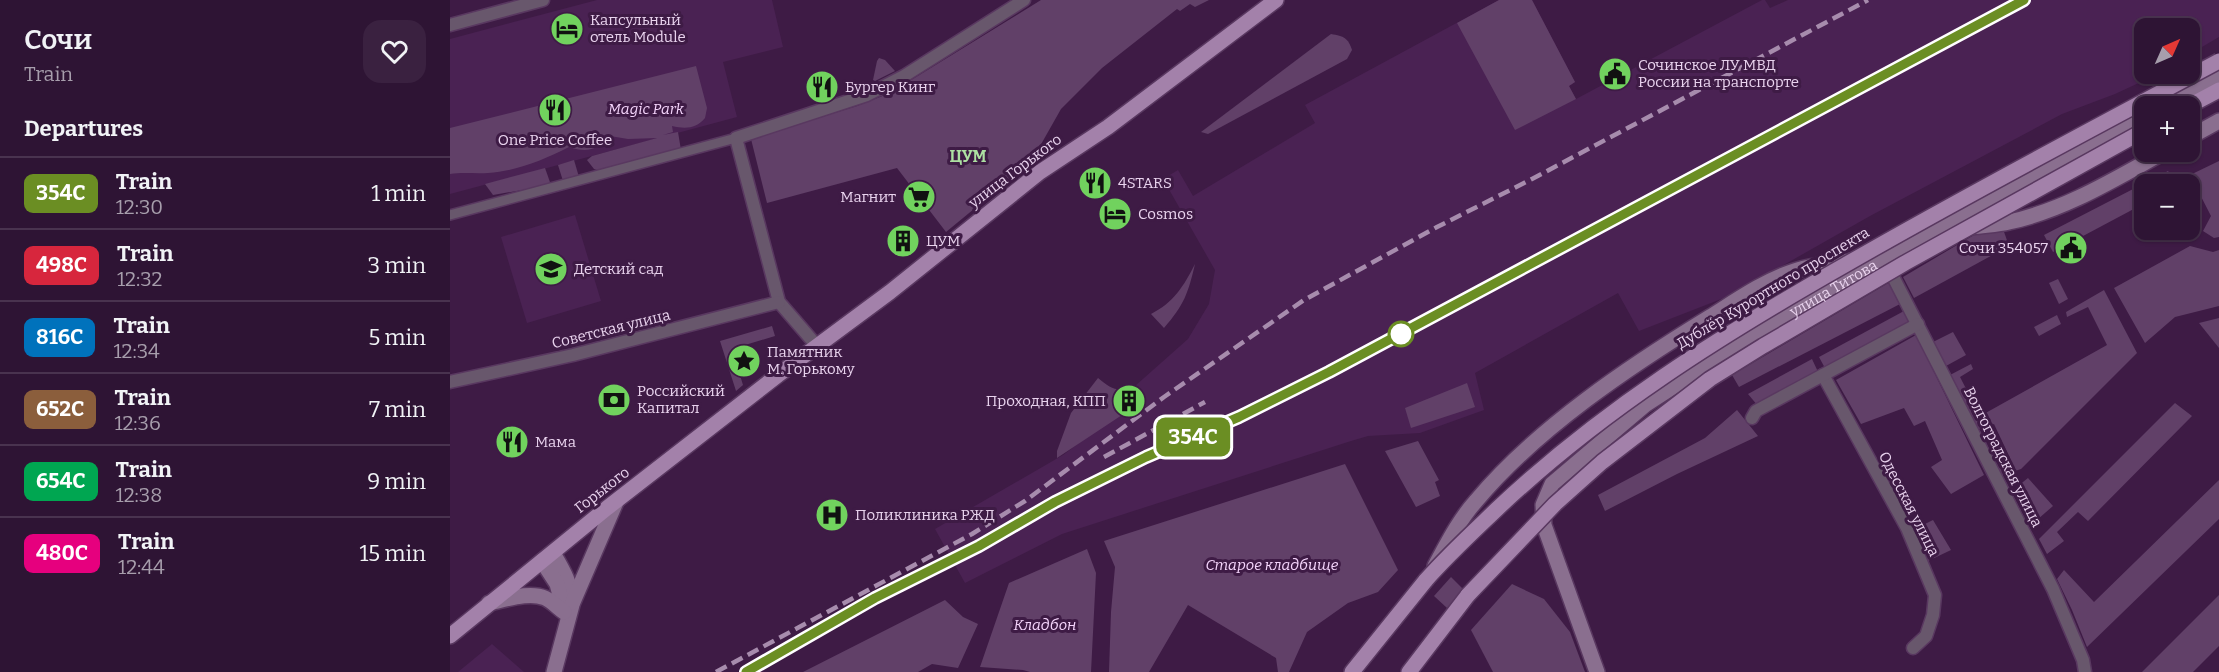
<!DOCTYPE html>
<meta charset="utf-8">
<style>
:root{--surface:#2e1434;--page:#3a2140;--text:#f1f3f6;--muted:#a79eac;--line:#49334f}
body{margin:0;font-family:Bitter,serif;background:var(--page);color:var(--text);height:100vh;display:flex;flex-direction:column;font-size:22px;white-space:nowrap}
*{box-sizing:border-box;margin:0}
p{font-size:20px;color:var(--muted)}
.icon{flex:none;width:33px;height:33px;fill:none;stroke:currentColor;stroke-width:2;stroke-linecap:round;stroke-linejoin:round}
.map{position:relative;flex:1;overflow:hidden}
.sheet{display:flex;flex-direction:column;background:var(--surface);width:450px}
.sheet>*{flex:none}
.badge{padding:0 12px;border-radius:9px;font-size:21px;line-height:39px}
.needle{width:39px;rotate:45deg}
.buttons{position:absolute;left:1684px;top:18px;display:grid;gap:12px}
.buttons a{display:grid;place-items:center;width:66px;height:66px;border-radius:12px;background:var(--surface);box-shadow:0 2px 4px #0004,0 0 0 2px var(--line);font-size:30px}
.map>.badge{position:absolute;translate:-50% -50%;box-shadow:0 0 0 3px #fff}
h2{padding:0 24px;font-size:22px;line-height:54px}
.round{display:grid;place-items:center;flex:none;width:63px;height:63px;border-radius:18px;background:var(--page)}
.overview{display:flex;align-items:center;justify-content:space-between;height:102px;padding:0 24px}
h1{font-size:28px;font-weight:600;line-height:45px}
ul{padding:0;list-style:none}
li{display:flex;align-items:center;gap:18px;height:72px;padding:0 24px;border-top:2px solid var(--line)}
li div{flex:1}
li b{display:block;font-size:22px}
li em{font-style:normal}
li .badge{min-width:66px;font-weight:700;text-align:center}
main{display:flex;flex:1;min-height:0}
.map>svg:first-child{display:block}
</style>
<main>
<section class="sheet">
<div class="overview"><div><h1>Сочи</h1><p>Train</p></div><a class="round"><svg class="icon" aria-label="heart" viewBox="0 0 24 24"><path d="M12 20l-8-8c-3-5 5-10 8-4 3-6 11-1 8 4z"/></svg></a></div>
<h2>Departures</h2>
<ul>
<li><span class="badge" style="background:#6b8e23;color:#fff">354С</span><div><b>Train</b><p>12:30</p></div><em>1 min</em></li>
<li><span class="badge" style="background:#d7263d;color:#fff">498С</span><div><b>Train</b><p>12:32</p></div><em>3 min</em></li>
<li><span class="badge" style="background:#0072bc;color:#fff">816С</span><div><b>Train</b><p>12:34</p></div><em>5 min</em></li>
<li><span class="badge" style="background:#8b5e3c;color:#fff">652С</span><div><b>Train</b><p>12:36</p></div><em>7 min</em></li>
<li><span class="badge" style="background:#00a651;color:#fff">654С</span><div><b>Train</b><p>12:38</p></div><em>9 min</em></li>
<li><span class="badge" style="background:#e6007e;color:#fff">480С</span><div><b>Train</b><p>12:44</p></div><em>15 min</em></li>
</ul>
</section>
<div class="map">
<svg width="1769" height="672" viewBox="0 0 1769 672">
<rect width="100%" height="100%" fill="#3e1b45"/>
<g fill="#4a2253">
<polygon points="147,0 322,0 333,47 273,62 287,117 0,194 0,39"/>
<polygon points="1049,0 1082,0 1125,82 1119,86 1126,99 1312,0 1315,0 1320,8 1338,0 1769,0 1769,37 1740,54 1740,28 1695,28 1695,74 1708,74 1665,94 1612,114 1420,216 1279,296 1189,331 1168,293 1025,373 1034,410 970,433 918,436 901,441 612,534 515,583 485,529 613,455 692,396 685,386 738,339 759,304 765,270 713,179 728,170 743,196 865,123 855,105"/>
<polygon points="125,215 151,301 77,323 51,237"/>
<polygon points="42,644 74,672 8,672"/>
</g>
<g fill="#614068">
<polygon points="591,0 759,0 745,7 740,4 730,11 727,9 652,68 611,109 581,162 496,232 447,168 317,203 301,139 407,106 440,93"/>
<polygon points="1049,0 1082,0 1125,82 1119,86 1126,99 1065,130 1007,23"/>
<path d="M 881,34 C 894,36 898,38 902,50 L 897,59 L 758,134 L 751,132 Z"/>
<polygon points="429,58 435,60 445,71 425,81 423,80 427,61"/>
<path d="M 246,66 L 257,108 L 255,118 C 246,129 235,129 222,126 L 223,132 L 213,135 L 228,132 L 231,150 L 150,171 L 144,169 L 137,160 L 142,156 L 207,138 L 178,139 L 160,136 C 148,150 137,153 119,147 C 93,160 67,171 38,173 C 25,174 13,172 0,174 L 0,128 Z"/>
<polygon points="124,160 129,177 113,181 108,165"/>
<polygon points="1769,161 1769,237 1764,238 1753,231 1761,216 1740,175"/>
<polygon points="95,168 101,185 43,195 35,184"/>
<polygon points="1718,171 1727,184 1695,184 1695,203 1603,252 1594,235"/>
<polygon points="1553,229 1559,246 1464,298 1453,277 1524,235"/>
<polygon points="1740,246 1763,252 1769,250 1769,306 1725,317 1695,343 1664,288"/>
<path d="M 745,264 C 738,294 734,305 714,328 L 701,314 C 723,303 734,286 745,264 Z"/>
<polygon points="1608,279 1618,299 1609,304 1599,283"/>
<polygon points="1440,282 1452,303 1289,387 1282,375"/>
<polygon points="1654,290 1687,353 1571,469 1550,476 1548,469 1561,460 1544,424 1527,430 1500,375 1521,364 1523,369 1510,377 1528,412 1532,415 1657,345 1638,307 1617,317 1616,312"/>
<polygon points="1454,311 1461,323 1376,370 1369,357"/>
<polygon points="1607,315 1611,324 1589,336 1584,327"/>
<polygon points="1769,318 1769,348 1749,323"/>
<polygon points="322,326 325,336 282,349 293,385 286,391 270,341"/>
<polygon points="1503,332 1516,355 1496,366 1483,342"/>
<polygon points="1466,335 1534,475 1501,494 1481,467 1492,460 1475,421 1464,426 1454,408 1411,424 1386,380"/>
<polygon points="1362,359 1369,374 1308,406 1298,394"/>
<path d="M 648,378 C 661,389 668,393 685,386 L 692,396 L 672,415 L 607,458 L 607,451 L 621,413 Z"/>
<polygon points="1017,383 1025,407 961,428 955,408"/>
<polygon points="1725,403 1742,416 1638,521 1628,512 1607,532 1614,541 1597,554 1589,539"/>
<polygon points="1287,410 1308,436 1227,474 1155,511 1148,495 1255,438"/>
<polygon points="968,441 989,480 985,482 990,496 966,507 935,451"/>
<polygon points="895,464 948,570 928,592 898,603 857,632 839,672 828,672 826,658 738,605 699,672 659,672 661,612 665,567 654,541"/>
<polygon points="1578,478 1603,506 1580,526 1563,490"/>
<polygon points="1769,480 1769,519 1637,647 1622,610 1607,579 1614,570 1644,602"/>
<polygon points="1483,520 1501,550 1478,561 1463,530"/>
<polygon points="637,549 646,573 641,672 580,672 573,670 530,667 559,583"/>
<polygon points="1001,577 1014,590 997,608 984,596"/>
<polygon points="1062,584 1094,599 1120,632 1135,672 1043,672 1021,630"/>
<polygon points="1769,595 1769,646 1743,672 1692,672"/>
<polygon points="495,600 513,617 528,624 508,668 482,664 468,672 353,672"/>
</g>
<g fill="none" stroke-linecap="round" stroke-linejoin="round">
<g stroke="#593860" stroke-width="12">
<polyline id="pedestrian" points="0,215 286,138"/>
</g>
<g stroke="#593860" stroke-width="15">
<g id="minor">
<polyline points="0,25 93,0"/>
<polyline points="1436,263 1603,589 1633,660 1635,672"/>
<polyline points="367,346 329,302 286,138 417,95 454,76 574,0"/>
<polyline points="1373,375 1457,528 1485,595 1483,615 1476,636 1463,648"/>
<polyline points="0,382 123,355 329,302"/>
<polyline points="1302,418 1306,411 1468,324"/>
</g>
</g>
<g stroke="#593860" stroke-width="18">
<g id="secondary">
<polyline points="1712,106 1769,76"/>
<polyline points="1740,137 1769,121"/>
<path d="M 1522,227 C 1534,225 1547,225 1559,222 C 1615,210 1665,179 1714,152"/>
<path d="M 103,553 C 113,570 122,585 122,605 L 104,672"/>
<polyline points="92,561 107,584 114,610"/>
<path d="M 985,566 C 997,544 1009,520 1026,501 C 1087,428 1180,366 1260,317 C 1287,300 1314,281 1344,271 C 1362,265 1383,263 1402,261"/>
<polyline points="123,602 166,502"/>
<path d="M 39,603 C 55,600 79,591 95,598 C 102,601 108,608 114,612"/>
<path id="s1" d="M 1147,672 L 1094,525 L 1093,505 L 1102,484 L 1195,405 L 1303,335 L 1438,257 L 1695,115"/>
</g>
</g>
<g stroke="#593860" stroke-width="18">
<g id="primary">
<polyline points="1739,106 1769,90"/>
<polyline points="0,636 157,508 328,375 440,292 590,172 658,127 826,0"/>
<polyline points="902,672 976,580"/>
<polyline points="959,672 1018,595"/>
</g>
</g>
<use href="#pedestrian" stroke="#68576c" stroke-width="9"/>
<use href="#minor" stroke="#68576c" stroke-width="12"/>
<use href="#secondary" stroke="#8a6f8f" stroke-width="15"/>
<use href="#primary" stroke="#a381aa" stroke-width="15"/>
<g stroke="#a78cad" stroke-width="4.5" stroke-dasharray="12 6" stroke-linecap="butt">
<polyline points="654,457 755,402"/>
<polyline points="266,672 522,534 575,501 714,397 854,300 987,227 1082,179 1418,0"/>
<polyline points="296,672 425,598 529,546 605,502 696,457 789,417 879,372 1574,0"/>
</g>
<g stroke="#593860" stroke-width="18" stroke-linecap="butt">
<g id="primary-bridge">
<path d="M 976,580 C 998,555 1023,532 1047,509 C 1152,410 1270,336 1395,265 C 1518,194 1644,128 1769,61"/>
<polyline points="1018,595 1105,504 1152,462 1260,379 1313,346 1455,263 1695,130"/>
</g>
</g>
<use href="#primary-bridge" stroke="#a381aa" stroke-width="15"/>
</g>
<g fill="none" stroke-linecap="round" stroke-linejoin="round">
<g stroke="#fff" stroke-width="14">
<polyline id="line" points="296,672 425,598 529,546 605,502 696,457 789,417 879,372 1574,0"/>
</g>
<use href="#line" stroke="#6b8e23" stroke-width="9"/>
</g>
<defs>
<g id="hotel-disc" transform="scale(1.725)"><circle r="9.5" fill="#71d25e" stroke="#3e1b45"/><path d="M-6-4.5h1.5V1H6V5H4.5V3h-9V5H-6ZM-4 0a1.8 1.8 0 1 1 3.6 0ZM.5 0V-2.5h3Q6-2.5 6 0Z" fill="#111"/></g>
<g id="civic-disc" transform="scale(1.725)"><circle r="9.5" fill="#71d25e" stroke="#3e1b45"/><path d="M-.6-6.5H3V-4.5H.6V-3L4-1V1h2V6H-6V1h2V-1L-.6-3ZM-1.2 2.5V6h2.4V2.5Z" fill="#111"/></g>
<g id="restaurant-disc" transform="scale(1.725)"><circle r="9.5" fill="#71d25e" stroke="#3e1b45"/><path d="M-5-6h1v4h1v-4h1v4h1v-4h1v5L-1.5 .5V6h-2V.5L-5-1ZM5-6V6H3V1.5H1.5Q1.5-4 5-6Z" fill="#111"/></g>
<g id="supermarket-disc" transform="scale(1.725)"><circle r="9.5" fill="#71d25e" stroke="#3e1b45"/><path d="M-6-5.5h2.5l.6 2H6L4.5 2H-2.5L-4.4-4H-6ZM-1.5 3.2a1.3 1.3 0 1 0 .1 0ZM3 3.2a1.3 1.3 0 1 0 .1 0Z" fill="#111"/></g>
<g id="building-disc" transform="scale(1.725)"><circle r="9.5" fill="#71d25e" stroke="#3e1b45"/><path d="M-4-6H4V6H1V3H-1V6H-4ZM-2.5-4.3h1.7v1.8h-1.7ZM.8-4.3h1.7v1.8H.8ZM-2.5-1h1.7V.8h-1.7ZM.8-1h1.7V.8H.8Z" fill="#111"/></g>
<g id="school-disc" transform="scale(1.725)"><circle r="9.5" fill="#71d25e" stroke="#3e1b45"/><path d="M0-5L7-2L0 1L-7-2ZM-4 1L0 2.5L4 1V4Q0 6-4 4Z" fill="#111"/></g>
<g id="sight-disc" transform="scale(1.725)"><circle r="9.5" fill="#71d25e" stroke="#3e1b45"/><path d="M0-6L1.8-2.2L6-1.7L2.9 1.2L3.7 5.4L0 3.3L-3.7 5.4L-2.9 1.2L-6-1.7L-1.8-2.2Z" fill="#111"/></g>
<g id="bank-disc" transform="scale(1.725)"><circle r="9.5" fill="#71d25e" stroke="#3e1b45"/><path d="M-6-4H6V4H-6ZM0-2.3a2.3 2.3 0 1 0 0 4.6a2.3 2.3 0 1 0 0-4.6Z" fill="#111"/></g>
<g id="hospital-disc" transform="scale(1.725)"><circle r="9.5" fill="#71d25e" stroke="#3e1b45"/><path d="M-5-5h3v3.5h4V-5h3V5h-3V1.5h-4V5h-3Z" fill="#111"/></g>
</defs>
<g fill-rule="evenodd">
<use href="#hotel-disc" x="117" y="29"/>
<use href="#civic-disc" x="1165" y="74"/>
<use href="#restaurant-disc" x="372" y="87"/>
<use href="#restaurant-disc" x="105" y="110"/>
<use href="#restaurant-disc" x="645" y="183"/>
<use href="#supermarket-disc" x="469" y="197"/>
<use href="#hotel-disc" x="665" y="214"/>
<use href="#building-disc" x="453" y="241"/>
<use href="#civic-disc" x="1621" y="248"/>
<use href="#school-disc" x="101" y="269"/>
<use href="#sight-disc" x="294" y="361"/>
<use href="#bank-disc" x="164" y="400"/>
<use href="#building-disc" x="679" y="401"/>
<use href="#restaurant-disc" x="62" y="442"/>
<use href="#hospital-disc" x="382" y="515"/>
</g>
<circle fill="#fff" stroke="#6b8e23" stroke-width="3" cx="951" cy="334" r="12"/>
<g text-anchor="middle" stroke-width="6" stroke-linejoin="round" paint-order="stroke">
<g font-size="15" fill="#e9d3ee" stroke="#3e1b45" text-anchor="start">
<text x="140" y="25">Капсульный<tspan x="140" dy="17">отель Module</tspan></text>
<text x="1188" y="70">Сочинское ЛУ МВД<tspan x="1188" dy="17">России на транспорте</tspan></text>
<text x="395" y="92">Бургер Кинг</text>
<text x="105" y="145" text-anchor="middle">One Price Coffee</text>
<text x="668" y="188">4STARS</text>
<text x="446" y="202" text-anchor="end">Магнит</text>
<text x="688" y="219">Cosmos</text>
<text x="476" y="246">ЦУМ</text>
<text x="1598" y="253" text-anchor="end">Сочи 354057</text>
<text x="124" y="274">Детский сад</text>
<text x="317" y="357">Памятник<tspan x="317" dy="17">М. Горькому</tspan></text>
<text x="187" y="396">Российский<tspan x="187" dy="17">Капитал</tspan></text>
<text x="656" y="406" text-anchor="end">Проходная, КПП</text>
<text x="85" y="447">Мама</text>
<text x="405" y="520">Поликлиника РЖД</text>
</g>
<g font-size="15" font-style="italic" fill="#f5d5fc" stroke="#3e1b45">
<text x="196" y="114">Magic Park</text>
<text x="822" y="570">Старое кладбище</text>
<text x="595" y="630">Кладбон</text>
</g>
<g font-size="15" fill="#e9d3ee" stroke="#3e1b45">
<text transform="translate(565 171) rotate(-37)" y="5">улица Горького</text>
<text transform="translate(1323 288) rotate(-31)" y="5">Дублёр Курортного проспекта</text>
<text dy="5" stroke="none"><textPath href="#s1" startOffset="543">улица Титова</textPath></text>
<text transform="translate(161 329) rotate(-14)" y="5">Советская улица</text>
<text transform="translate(1553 457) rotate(63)" y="5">Волгоградская улица</text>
<text transform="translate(152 490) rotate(-38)" y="5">Горького</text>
<text transform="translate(1459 504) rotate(63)" y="5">Одесская улица</text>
</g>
<g font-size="16" font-weight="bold" fill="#ade0a2" stroke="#3e1b45">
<text x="518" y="162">ЦУМ</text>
</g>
</g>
</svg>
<div class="buttons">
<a><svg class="needle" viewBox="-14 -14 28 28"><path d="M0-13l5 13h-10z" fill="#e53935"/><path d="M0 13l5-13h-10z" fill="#a79eac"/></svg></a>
<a>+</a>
<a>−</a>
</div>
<b class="badge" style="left:743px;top:437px;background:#6b8e23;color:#fff">354С</b>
</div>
</main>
